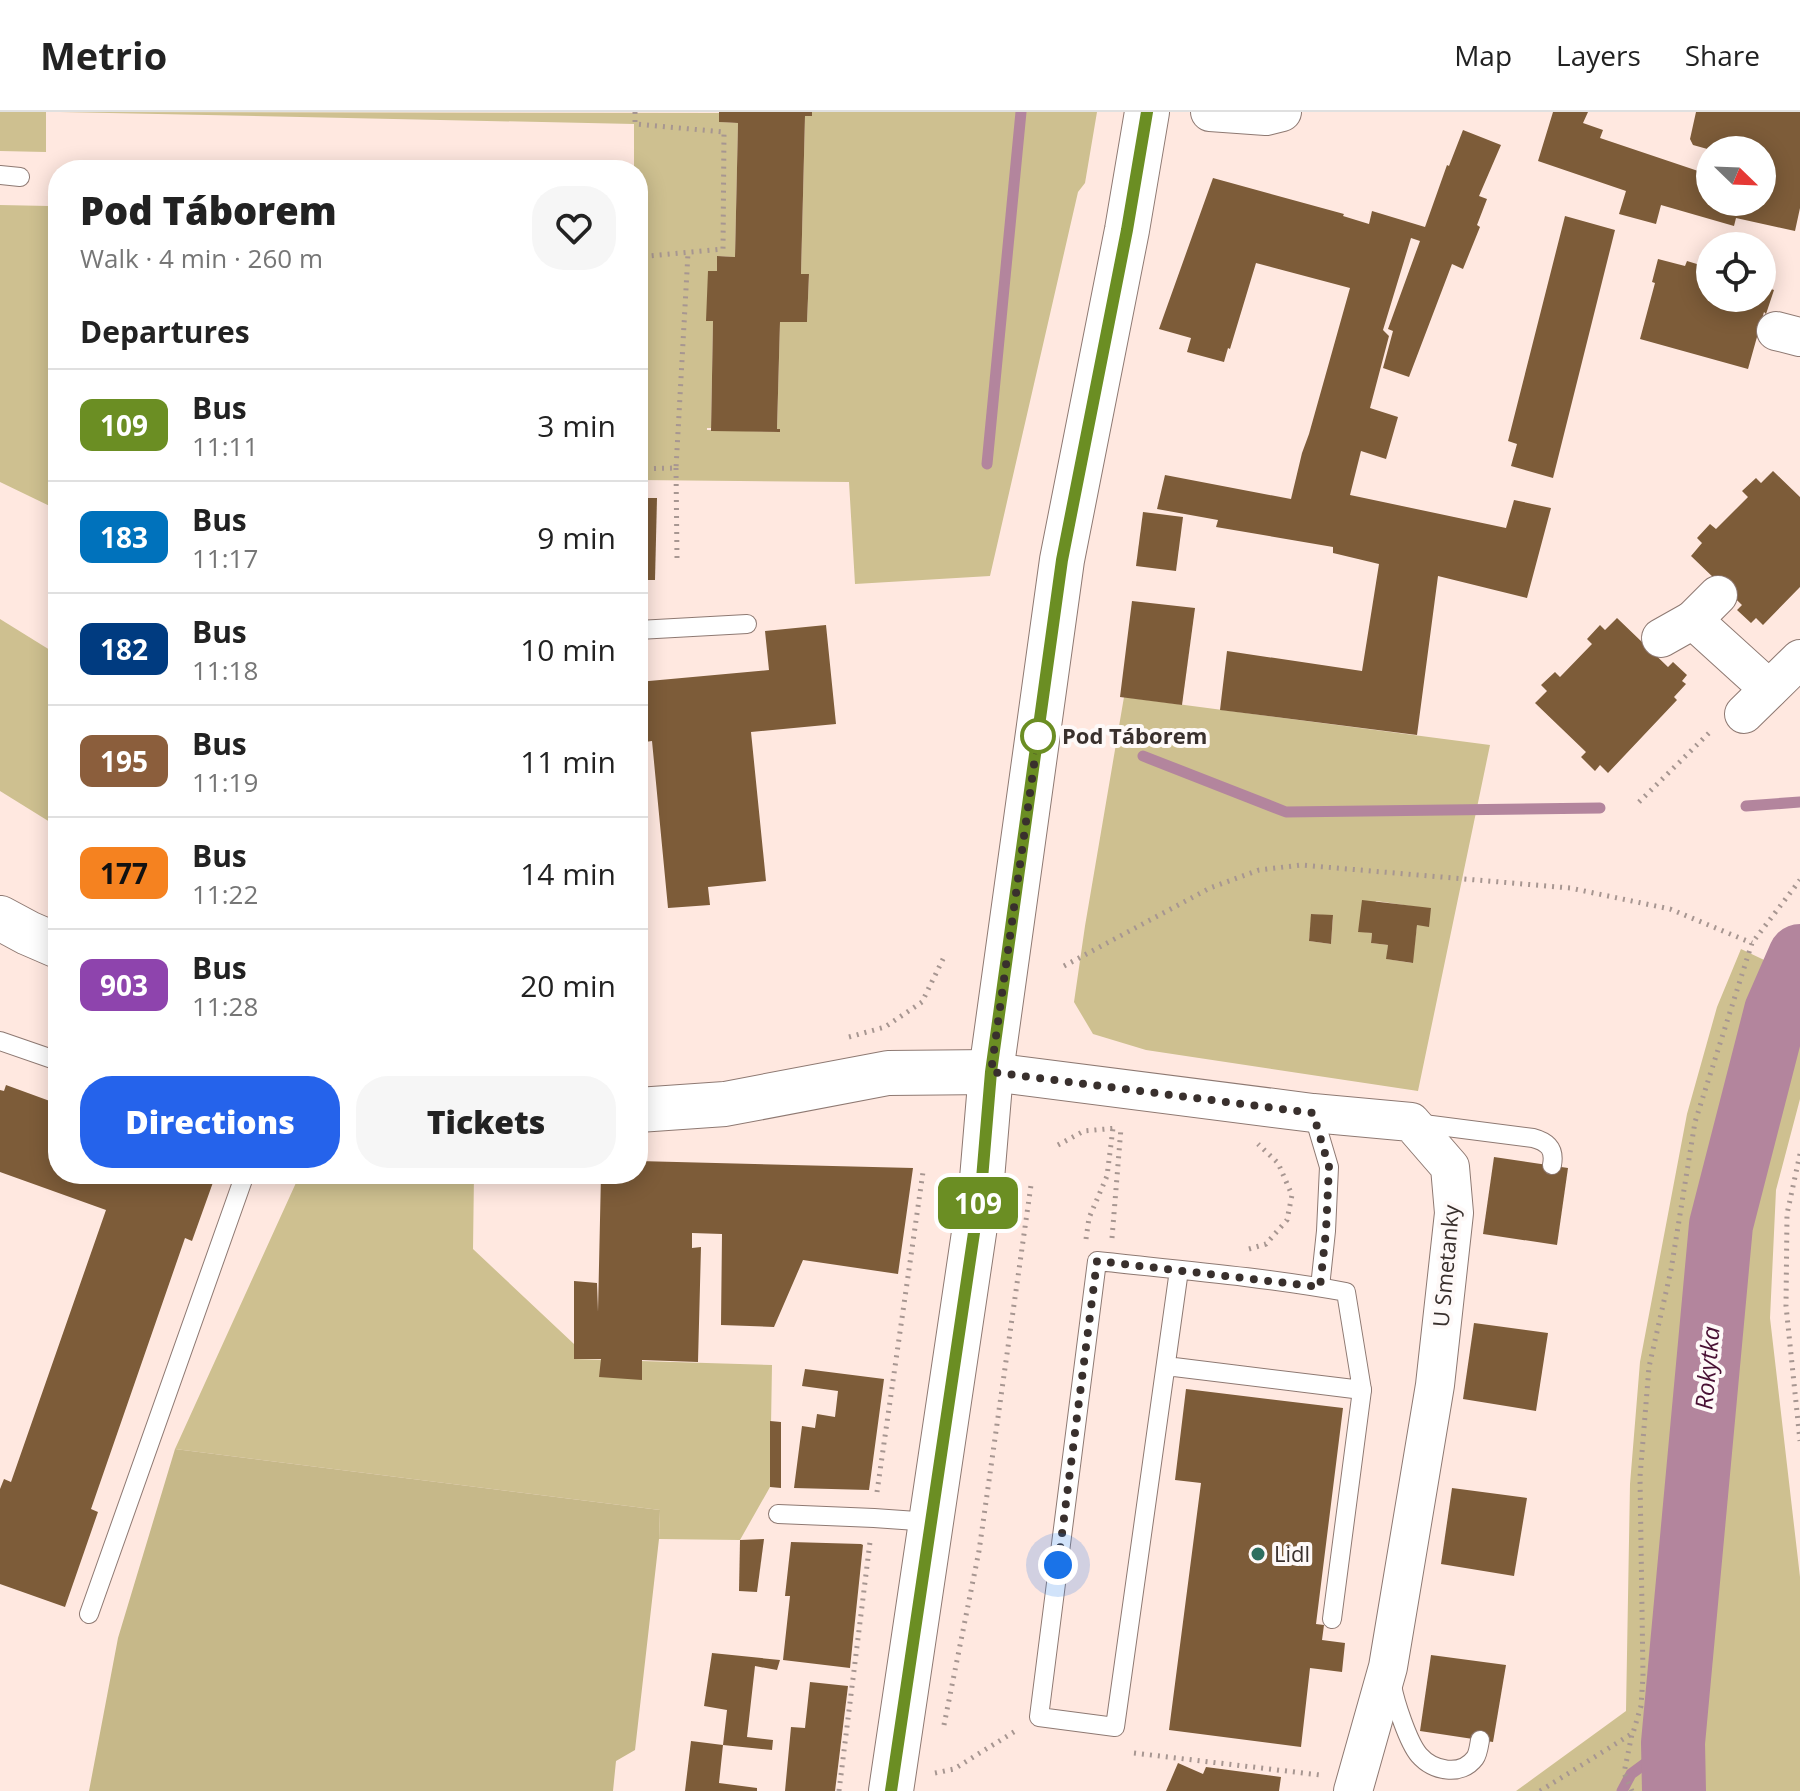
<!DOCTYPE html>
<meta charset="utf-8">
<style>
:root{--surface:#fff;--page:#f6f6f6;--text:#222;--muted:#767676;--line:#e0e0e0;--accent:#2563eb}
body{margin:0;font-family:"Open Sans",sans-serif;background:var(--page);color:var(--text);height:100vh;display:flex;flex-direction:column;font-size:30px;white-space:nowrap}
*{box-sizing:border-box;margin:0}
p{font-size:26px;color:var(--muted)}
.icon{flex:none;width:44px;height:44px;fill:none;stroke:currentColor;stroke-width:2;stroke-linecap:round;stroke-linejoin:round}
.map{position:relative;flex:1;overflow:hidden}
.sheet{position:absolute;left:48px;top:48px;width:600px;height:1024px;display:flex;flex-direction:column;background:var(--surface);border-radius:32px;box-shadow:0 4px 20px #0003}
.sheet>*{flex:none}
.badge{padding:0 16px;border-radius:12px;font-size:28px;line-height:52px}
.needle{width:52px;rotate:113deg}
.tools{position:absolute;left:1696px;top:24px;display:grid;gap:16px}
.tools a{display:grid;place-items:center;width:80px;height:80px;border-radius:50%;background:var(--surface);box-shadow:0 4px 20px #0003;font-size:40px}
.you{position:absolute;width:40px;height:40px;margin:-20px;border:6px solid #fff;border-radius:50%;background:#1a73e8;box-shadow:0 0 0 12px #1a73e833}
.map>.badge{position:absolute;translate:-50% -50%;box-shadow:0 0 0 4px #fff}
h2{padding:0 32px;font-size:30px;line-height:72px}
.round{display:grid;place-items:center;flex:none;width:84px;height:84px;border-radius:32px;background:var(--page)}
.head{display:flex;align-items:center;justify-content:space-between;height:136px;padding:0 32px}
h1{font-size:38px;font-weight:800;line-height:60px}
.primary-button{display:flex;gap:16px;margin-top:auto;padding:16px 32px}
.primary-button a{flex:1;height:92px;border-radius:32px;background:var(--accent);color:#fff;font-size:32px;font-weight:800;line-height:92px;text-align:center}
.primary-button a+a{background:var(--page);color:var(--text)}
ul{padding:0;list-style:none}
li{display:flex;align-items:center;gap:24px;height:112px;padding:0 32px;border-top:2px solid var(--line)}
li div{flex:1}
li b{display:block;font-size:30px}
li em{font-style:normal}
li .badge{min-width:88px;font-weight:700;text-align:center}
header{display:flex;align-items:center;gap:48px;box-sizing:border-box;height:112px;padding:0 40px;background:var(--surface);border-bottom:2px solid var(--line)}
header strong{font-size:38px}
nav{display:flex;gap:44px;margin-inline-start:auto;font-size:28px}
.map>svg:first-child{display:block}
</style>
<header>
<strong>Metrio</strong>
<nav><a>Map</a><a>Layers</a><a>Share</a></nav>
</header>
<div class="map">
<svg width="1800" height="1679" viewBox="0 0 1800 1679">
<rect width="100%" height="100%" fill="#ffe8e0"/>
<g fill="#cec090" fill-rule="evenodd">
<polygon points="0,0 46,0 46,40 0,39"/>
<polygon points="60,0 719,1 720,10 738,11 735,145 717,144 717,159 709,159 713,209 711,316 707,316 707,318 780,320 780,317 777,317 780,210 807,210 809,162 801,162 805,4 812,4 812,0 1097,0 1085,71 1078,80 990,464 855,472 849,370 638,368 638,58 634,58 634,12"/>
<polygon points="0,93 49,94 50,212 49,241 58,241 58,398 0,370"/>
<polygon points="0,507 58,543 58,715 0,679"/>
<path d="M 1124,585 L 1490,633 L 1418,979 L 1146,938 L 1093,922 L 1074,890 L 1085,814 ZM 1376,789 L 1431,797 L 1417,813 L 1412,851 L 1387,847 L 1388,833 L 1371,831 L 1372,821 L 1358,819 ZM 1312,802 L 1333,804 L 1331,832 L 1309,829 Z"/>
<polygon points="1741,837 1800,865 1800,987 1776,1078 1770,1206 1800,1465 1800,1679 1516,1679 1626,1599 1630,1372 1640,1250 1687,1002 1717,895"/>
<polygon points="300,1062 474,1062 473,1137 574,1232 575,1247 772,1253 770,1375 740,1428 659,1427 660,1398 175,1337"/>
</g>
<polygon fill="#c6b889" points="175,1337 660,1398 659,1427 635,1638 616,1649 613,1679 89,1679 118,1526"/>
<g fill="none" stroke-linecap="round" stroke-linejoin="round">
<g stroke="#b3859d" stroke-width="11">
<polyline points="987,352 1021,0"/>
<polyline points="1143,644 1286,700 1600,696"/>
<polyline points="1746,694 1800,690"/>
<polyline points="1622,1679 1631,1662 1673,1631"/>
</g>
<polyline stroke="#b3859d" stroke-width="64" points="1674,1679 1673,1631 1721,1113 1776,899 1800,844"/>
</g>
<g fill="#7d5c39">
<polygon points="719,0 812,0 812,4 805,4 801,162 809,162 807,210 780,210 777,317 780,317 780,320 711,319 713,209 706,209 708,159 717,159 717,144 735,145 738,11 719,10"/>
<polygon points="1553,0 1588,0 1583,11 1603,18 1600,26 1710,63 1710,90 1762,90 1762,38 1711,38 1693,33 1690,27 1696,0 1800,0 1800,96 1795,119 1736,106 1734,114 1661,93 1656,112 1619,102 1626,79 1538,49"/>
<polygon points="1463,18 1501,33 1479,84 1487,87 1477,113 1480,115 1463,157 1452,152 1409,265 1383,256 1393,219 1388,217 1420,129 1411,126 1383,218 1389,224 1370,296 1398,305 1386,347 1361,339 1350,383 1506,416 1514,388 1551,396 1527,486 1438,464 1417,623 1220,598 1227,539 1362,559 1379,452 1333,441 1333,435 1216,415 1218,408 1157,397 1165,363 1291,387 1302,341 1309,322 1350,176 1256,151 1230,237 1228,236 1224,250 1187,240 1191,226 1159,217 1213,66 1344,102 1343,104 1369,112 1372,99 1425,115 1447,53 1449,54"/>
<polygon points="1565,104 1615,118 1553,366 1511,354 1517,332 1508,329"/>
<polygon points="1658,147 1685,154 1687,149 1710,156 1710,186 1762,186 1762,174 1774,178 1766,202 1764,200 1748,257 1640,227 1655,171 1652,170"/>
<polygon points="1773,359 1800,385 1800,475 1763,513 1756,506 1751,511 1737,498 1742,493 1691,444 1702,431 1697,426 1710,412 1716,417 1748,385 1742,379 1756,366 1761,371"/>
<polygon points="638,386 657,386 655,468 638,468"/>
<polygon points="1143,400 1183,405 1176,459 1136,454"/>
<polygon points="1132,489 1195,496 1182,593 1120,585"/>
<polygon points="1617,506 1668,555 1673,550 1687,563 1682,569 1686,572 1674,585 1677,588 1608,661 1600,653 1595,659 1581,645 1586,640 1535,591 1547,579 1541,573 1555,560 1560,565 1592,532 1587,527 1600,513 1605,518"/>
<polygon points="826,513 836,612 751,620 766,769 708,775 710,793 668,796 652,629 638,631 638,570 769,558 765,519"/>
<polygon points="1362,788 1431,796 1429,815 1417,813 1413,851 1386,847 1388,833 1371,831 1372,821 1358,820"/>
<polygon points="1311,802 1333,803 1331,832 1309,829"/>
<polygon points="6,973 58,992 58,1062 216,1062 192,1129 185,1126 91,1397 98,1400 65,1495 0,1472 0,1377 4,1367 11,1370 106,1098 0,1060 0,978 4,979"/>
<polygon points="1494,1045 1568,1056 1557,1133 1483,1122"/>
<polygon points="638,1049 913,1056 898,1162 803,1148 774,1215 721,1213 722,1122 692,1121 692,1136 701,1135 698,1250 642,1248 642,1268 599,1265 601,1247 574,1247 574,1169 597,1171 598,1200 601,1062 638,1062"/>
<polygon points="1474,1211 1548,1221 1536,1299 1463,1287"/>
<polygon points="805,1257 884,1267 869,1378 794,1376 802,1314 815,1316 817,1302 835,1305 838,1279 802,1274"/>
<polygon points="1186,1277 1343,1296 1316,1512 1324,1513 1322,1528 1345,1531 1342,1560 1310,1556 1301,1635 1169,1618 1201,1371 1175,1368"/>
<polygon points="770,1309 781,1310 781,1376 770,1375"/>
<polygon points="1452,1376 1527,1386 1514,1464 1441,1452"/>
<polygon points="764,1427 757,1480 739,1479 740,1428"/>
<polygon points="791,1430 861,1432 863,1433 850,1556 783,1548 790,1484 785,1484"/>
<polygon points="712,1541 780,1548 777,1558 755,1554 747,1625 773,1628 772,1638 723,1633 719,1671 757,1676 757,1679 685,1679 691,1629 723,1633 727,1598 704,1594"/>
<polygon points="1431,1543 1506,1553 1493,1630 1420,1619"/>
<polygon points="810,1570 848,1574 835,1679 785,1679 791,1615 805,1616"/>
<polygon points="1178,1651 1203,1662 1206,1655 1281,1665 1279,1679 1166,1679"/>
</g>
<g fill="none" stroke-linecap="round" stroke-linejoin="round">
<g stroke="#8e7972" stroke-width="20">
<g id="lane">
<polyline points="0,63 20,65"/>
<polyline points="638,518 747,512"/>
<polyline points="0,929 58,949"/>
<polyline points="1313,1001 1329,1055 1326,1119 1320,1175"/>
<path d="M 1416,1011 L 1533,1026 C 1548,1030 1555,1037 1552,1053"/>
<path d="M 1166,1254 L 1362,1278 L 1346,1180 C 1264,1165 1180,1158 1097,1149 L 1039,1605 L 1115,1615 L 1179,1158"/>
<polyline points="778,1402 874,1406 931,1410"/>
<polyline points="89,1502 245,1062"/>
<polyline points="1332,1507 1362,1278"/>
<path d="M 1392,1573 C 1395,1590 1408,1630 1419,1643 C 1433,1659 1461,1665 1475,1646 C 1478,1642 1479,1634 1480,1628"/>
</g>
</g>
<g stroke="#8e7972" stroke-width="40">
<g id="street">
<polyline points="1210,0 1266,4 1282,0"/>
<polyline points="1776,219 1800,225"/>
<polyline points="1718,483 1693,508 1769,577"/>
<polyline points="1661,526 1693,508"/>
<polyline points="1744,602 1800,547"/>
<polyline points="991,960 1313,1001 1411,1010 1450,1055 1454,1101 1435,1273 1388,1555 1353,1679"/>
</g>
</g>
<g stroke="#8e7972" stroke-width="46">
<g id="secondary">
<polyline points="0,806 28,821 58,834"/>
<polyline points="638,998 725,992 888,961 991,960"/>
</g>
</g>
<g stroke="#8e7972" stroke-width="46">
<polyline id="primary" points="891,1679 982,1067 991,960 1062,448 1127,118 1147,0"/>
</g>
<g stroke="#a79691" stroke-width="5" stroke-dasharray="2 6" stroke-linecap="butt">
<polyline points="635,0 635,12 724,20 723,137 638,145"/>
<polyline points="676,356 677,446"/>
<polyline points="638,357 676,356 688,141"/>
<polyline points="1639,690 1713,617"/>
<polyline points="1064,854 1210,776 1259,758 1301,753 1570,776 1670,797 1752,831"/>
<polyline points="849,925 885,915 922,890 945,843"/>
<polyline points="1058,1033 1084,1019 1117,1016"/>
<polyline points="1800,1042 1787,1102 1786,1194 1800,1329"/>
<polyline points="1112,1126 1121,1016"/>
<polyline points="1086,1127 1089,1106 1107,1064 1113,1016"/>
<polyline points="1249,1137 1266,1132 1287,1108 1292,1083 1278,1051 1258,1032"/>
<polyline points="877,1380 923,1060"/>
<polyline points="944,1613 979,1439 1031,1073"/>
<polyline points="1134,1641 1320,1663"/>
<polyline points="935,1661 954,1657 1017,1618"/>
<polyline points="839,1679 870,1430"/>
<polyline points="1540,1679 1633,1621 1641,1594 1643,1564 1640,1365 1649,1255 1671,1158 1695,1010 1752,831 1800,768"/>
<polyline points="1632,1679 1624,1661 1632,1622"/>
</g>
<use href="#lane" stroke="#fff" stroke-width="18"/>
<use href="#street" stroke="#fff" stroke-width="38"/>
<use href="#secondary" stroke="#fff" stroke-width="44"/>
<use href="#primary" stroke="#fff" stroke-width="44"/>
</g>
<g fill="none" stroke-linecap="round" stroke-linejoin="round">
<g stroke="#fff" stroke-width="18">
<polyline id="line" points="891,1679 982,1067 991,960 1062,448 1127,118 1147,0"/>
</g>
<use href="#line" stroke="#6b8e23" stroke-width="12"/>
<polyline stroke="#39302d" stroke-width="8" stroke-dasharray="0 14.4" points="1038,624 991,960 1313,1001 1329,1055 1326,1119 1320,1175 1097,1149 1058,1453"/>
</g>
<circle fill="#fff" stroke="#6b8e23" stroke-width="4" cx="1038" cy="624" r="16"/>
<circle fill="#2d6f60" stroke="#fef9f8" stroke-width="3" cx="1258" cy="1442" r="8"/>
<g text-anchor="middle" stroke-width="8" stroke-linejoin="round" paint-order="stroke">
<g font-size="22" font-weight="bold" fill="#39302d" stroke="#fef9f8" text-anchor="start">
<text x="1062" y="632">Pod Táborem</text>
</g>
<g font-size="22" fill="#39302d" stroke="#fef9f8">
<text transform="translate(1446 1154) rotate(-85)" y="8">U Smetanky</text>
</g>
<g font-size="22" fill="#39302d" stroke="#fef9f8" text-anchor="start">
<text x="1274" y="1450">Lidl</text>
</g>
<g font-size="24" font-style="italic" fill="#491034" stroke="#fef9f8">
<text transform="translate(1708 1256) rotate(-85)" y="8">Rokytka</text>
</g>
</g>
</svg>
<div class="tools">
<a><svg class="needle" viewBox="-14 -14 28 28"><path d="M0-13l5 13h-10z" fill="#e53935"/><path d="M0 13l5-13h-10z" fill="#767676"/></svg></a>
<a><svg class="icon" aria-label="locate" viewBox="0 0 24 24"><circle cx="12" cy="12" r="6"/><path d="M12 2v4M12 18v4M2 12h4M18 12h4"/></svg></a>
</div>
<div class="you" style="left:1058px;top:1453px"></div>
<b class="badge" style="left:978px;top:1091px;background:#6b8e23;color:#fff">109</b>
<section class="sheet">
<div class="head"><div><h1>Pod Táborem</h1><p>Walk · 4 min · 260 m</p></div><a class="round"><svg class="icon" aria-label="heart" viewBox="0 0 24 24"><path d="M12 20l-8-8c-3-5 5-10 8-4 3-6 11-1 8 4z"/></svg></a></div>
<h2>Departures</h2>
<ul>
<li><span class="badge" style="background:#6b8e23;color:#fff">109</span><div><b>Bus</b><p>11:11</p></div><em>3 min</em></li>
<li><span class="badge" style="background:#0072bc;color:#fff">183</span><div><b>Bus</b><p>11:17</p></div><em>9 min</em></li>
<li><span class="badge" style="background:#003b80;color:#fff">182</span><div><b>Bus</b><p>11:18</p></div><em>10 min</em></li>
<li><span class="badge" style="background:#8b5e3c;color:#fff">195</span><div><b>Bus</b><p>11:19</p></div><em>11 min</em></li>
<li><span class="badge" style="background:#f58220;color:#111">177</span><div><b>Bus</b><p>11:22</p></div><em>14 min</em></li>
<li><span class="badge" style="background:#8e44ad;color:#fff">903</span><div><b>Bus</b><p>11:28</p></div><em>20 min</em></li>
</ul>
<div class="primary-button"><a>Directions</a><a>Tickets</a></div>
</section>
</div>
